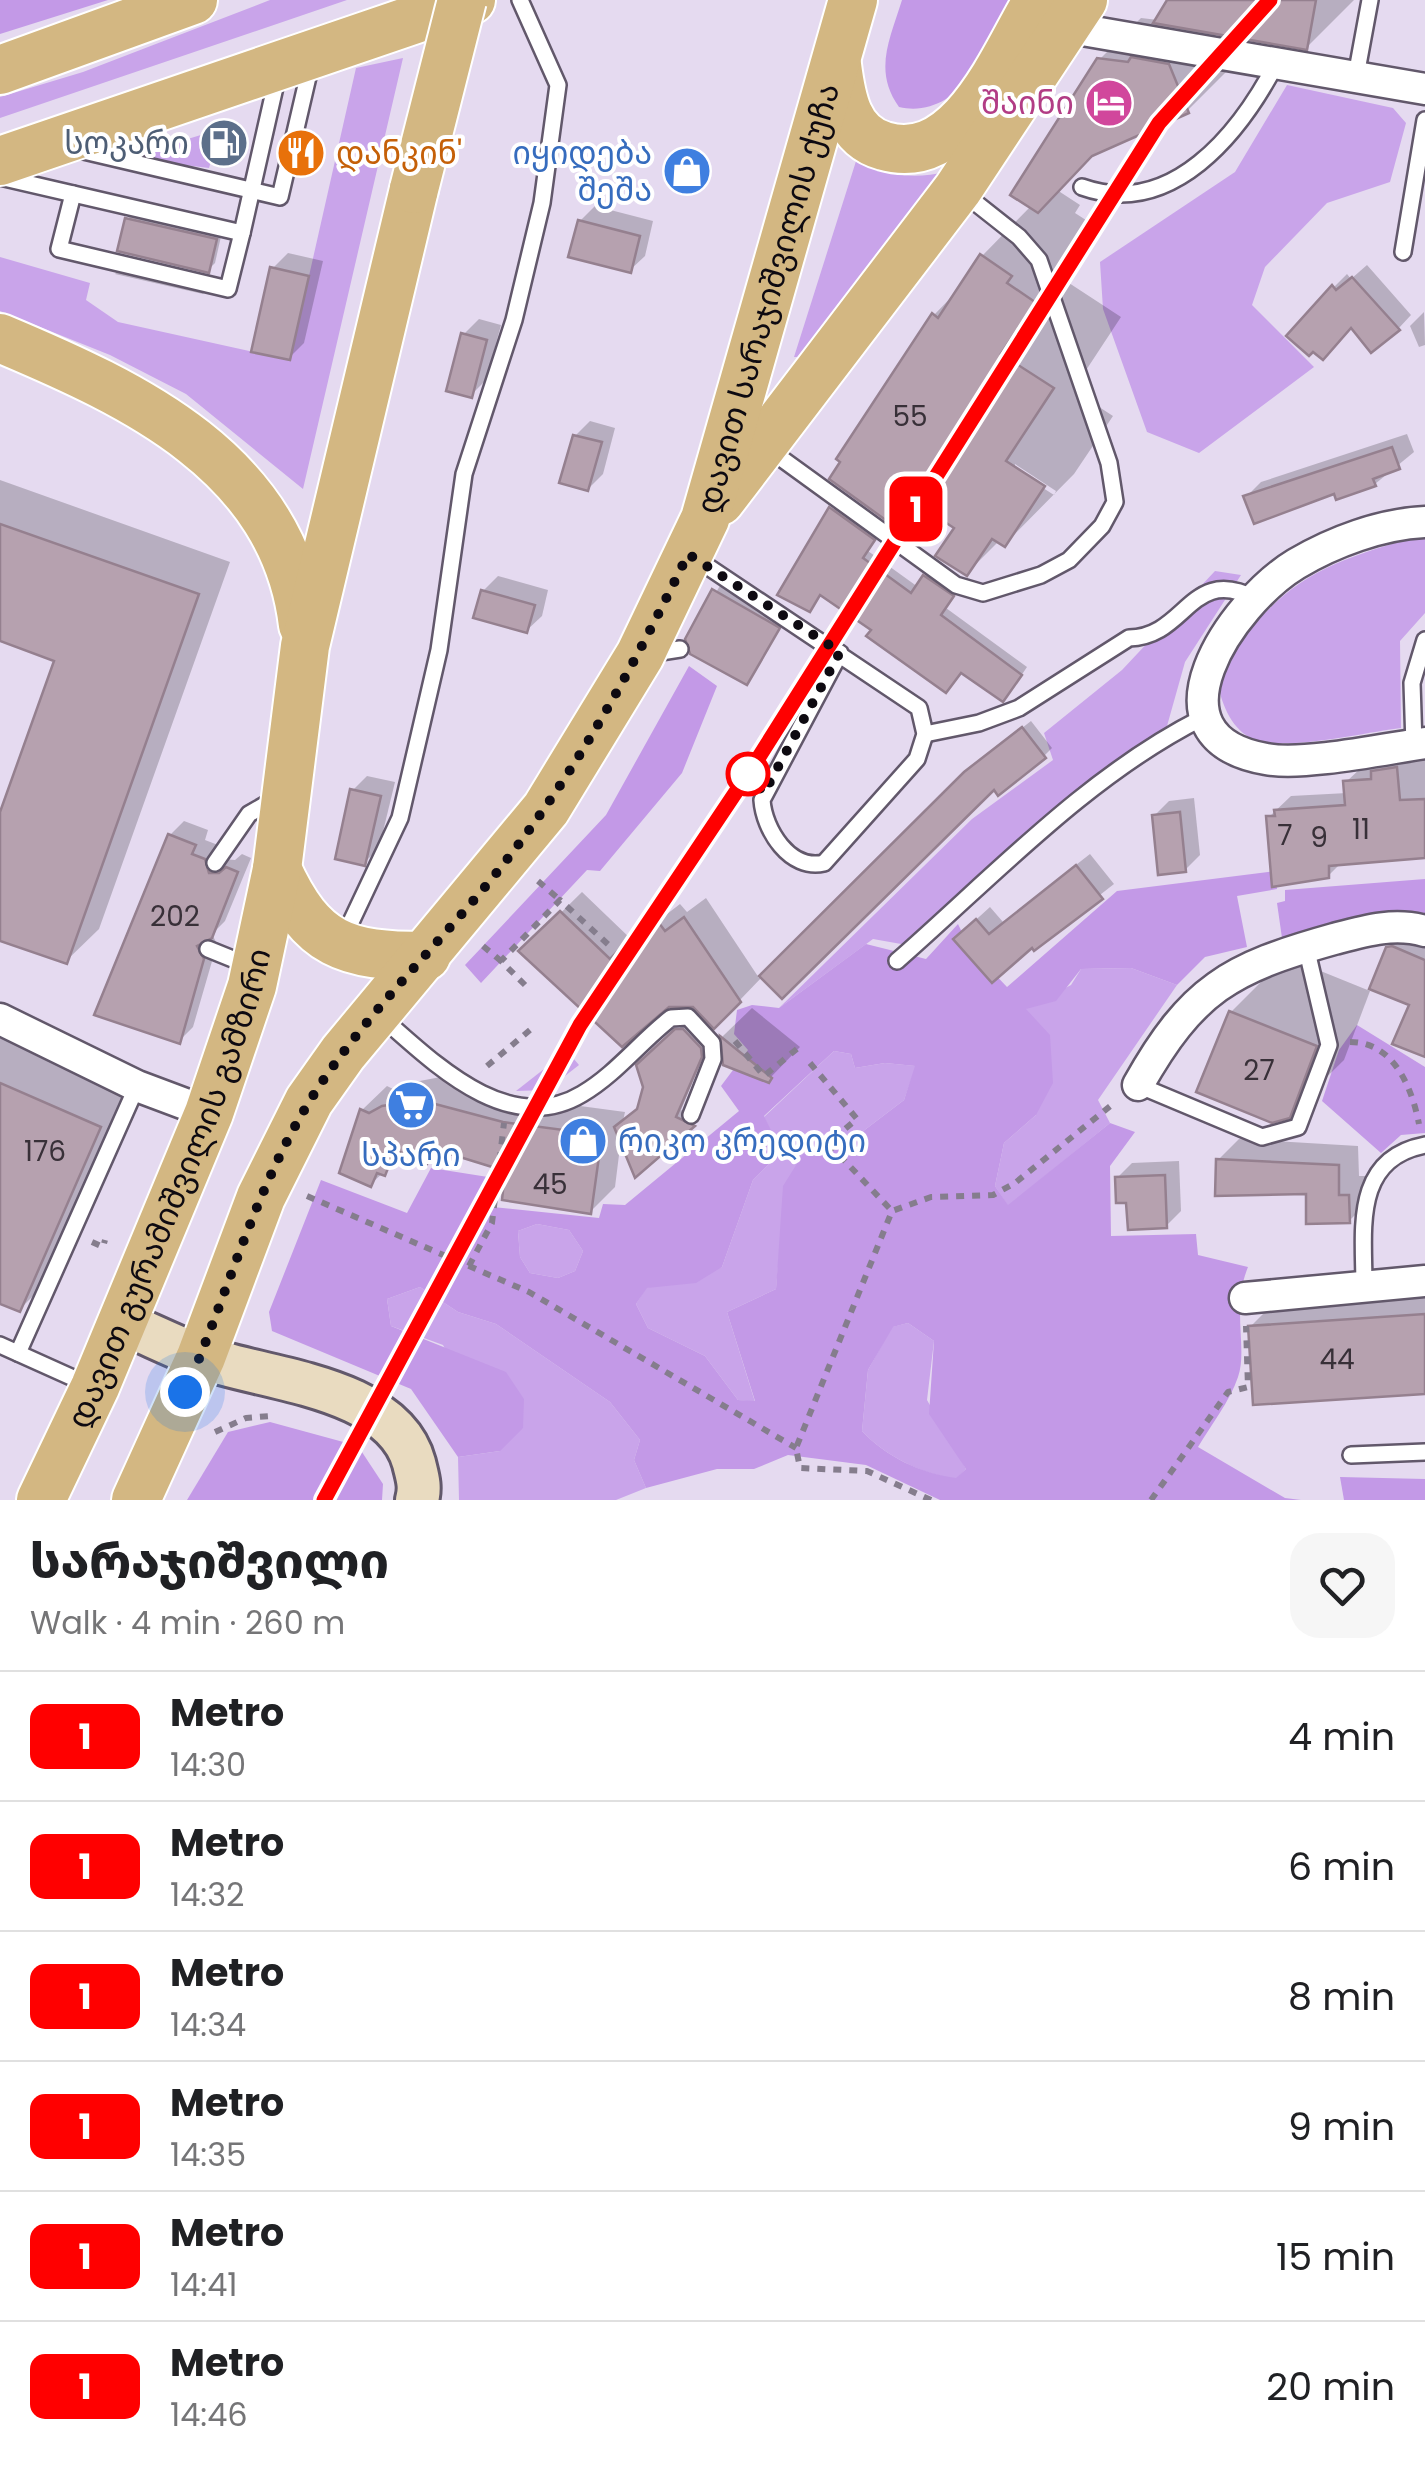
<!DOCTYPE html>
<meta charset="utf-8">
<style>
:root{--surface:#fff;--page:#f6f6f6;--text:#202124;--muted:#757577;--line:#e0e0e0}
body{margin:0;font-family:Poppins,"Noto Sans Georgian",sans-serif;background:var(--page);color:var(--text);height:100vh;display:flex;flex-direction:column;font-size:38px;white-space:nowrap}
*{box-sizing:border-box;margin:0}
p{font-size:32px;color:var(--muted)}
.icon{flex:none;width:55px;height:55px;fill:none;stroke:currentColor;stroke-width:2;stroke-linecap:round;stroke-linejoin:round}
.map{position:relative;height:1500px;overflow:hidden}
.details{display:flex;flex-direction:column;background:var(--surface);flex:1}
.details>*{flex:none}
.badge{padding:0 20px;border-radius:15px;font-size:35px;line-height:65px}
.you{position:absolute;width:50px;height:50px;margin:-25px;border:8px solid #fff;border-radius:50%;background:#1a73e8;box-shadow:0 0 0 15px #1a73e833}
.map>.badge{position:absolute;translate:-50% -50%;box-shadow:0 0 0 5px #fff}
.round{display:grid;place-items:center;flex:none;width:105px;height:105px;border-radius:30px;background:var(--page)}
.headline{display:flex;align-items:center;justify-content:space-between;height:170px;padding:0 30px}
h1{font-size:48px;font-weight:800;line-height:75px}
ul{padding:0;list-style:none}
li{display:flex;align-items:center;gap:30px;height:130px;padding:0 30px;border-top:2px solid var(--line)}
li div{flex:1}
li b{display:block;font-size:38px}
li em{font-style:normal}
li .badge{min-width:110px;font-weight:700;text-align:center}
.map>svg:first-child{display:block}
</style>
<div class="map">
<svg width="1425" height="1500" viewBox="0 0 1425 1500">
<rect width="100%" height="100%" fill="#e5daf0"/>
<g fill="#c9a4ea">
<polygon points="270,0 347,0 0,118 0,97 83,72"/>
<polygon points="403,58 303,489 186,394 110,355 0,311 0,257 90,283 86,300 118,322 290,360 356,68"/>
<polygon points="1287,85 1393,108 1406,123 1390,182 1327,203 1265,267 1252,305 1314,367 1199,453 1147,432 1103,309 1100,262 1235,172"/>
<polygon points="214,131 219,134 209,168 136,159 135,155"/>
<path d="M 857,158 C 888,177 912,179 947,172 L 799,357 L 794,357 Z"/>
<path d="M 1425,535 L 1425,613 L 1400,641 L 1401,728 C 1365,732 1283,753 1251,738 C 1229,727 1221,700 1216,678 C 1276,583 1318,563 1425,535 Z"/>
<polygon points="1215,571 1241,575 1185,662 1167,726 1114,762 945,930 918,947 873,939 779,1008 972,819 1053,760 1044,733 1122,670"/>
<polygon points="1131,968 1177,985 1098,1100 1110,1123 1008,1206 995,1186 1004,1143 1036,1115 1025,1009 1071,985 1081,969"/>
<polygon points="567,1051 579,1065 547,1090 516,1091"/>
<polygon points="834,1051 851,1054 855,1068 885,1063 916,1066 904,1100 862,1132 803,1154 779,1255 776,1289 727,1312 755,1402 738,1400 705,1356 648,1328 636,1304 646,1288 722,1267 753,1180 782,1151 764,1117"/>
<polygon points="537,1224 569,1230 583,1251 575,1271 558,1278 530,1273 520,1257 518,1231"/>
<polygon points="420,1287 458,1312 496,1324 610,1402 640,1440 634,1460 646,1488 616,1500 459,1500 458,1457 500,1451 443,1345 391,1326 387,1299"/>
<path d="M 908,1323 L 934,1341 L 927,1400 L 966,1469 L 956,1479 C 922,1474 885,1456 862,1431 L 868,1370 L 892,1327 Z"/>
</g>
<g fill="#c399e7" fill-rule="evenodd">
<polygon points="0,0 108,0 0,34"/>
<path d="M 902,0 L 1027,0 C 997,42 960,121 899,107 C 873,71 890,39 902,0 Z"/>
<polygon points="689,666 717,686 682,773 600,871 587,870 481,983 465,965 606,815"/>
<path d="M 1275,871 L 1277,889 L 1237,896 L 1247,947 L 1205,957 L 1177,985 L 1131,968 L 1081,969 L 1056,1001 L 1026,1009 L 1050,1035 L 1053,1083 L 1036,1115 L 1004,1143 L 995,1186 L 1008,1205 L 1110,1123 L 1135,1132 L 1110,1166 L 1111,1236 L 1196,1234 L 1198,1255 L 1248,1267 C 1231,1308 1248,1349 1238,1377 C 1230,1401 1211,1425 1198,1447 L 1285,1498 L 1301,1500 L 940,1500 L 866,1465 L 788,1455 L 754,1469 L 717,1469 L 646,1488 L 634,1460 L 640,1440 L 610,1402 L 496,1324 L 458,1312 L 420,1287 L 387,1299 L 391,1326 L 506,1372 L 524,1399 L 523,1428 L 500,1451 L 458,1457 L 411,1389 L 272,1331 L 269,1312 L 321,1180 L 407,1213 L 431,1168 L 488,1177 L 483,1206 L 599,1218 L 603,1204 L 625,1205 L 739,1111 L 721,1086 L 748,1050 L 734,1034 L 737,1010 L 752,1005 L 779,1008 L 866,944 L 926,959 L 958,924 L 969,947 L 1007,987 L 1117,891 ZM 834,1051 L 851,1054 L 855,1068 L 885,1063 L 915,1066 L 904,1100 L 862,1132 L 803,1154 L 783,1186 L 776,1289 L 727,1312 L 755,1401 L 738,1400 L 705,1356 L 648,1328 L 636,1304 L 647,1288 L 696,1283 L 722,1267 L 753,1180 L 782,1151 L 764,1116 ZM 537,1224 L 569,1230 L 583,1251 L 575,1271 L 558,1278 L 530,1273 L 520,1257 L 518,1231 ZM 908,1323 L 934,1341 L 929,1414 L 966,1469 L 956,1478 C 922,1474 885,1456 862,1431 L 868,1370 L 893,1327 Z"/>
<polygon points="1425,879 1425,921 1380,921 1282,938 1277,903 1285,901 1285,890"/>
<polygon points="1357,1025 1425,1067 1425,1133 1401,1135 1381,1153 1322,1101 1339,1050"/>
<polygon points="270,1422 358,1446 383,1484 382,1500 187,1500 228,1432"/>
<polygon points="1340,1477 1425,1479 1425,1500 1344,1500"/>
</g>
<g fill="#0003" fill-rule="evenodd">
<path d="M 1170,0 L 1354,0 L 1307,47 L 1214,31 L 1229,69 L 1187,111 L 1094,153 L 1057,190 L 1080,205 L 1075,213 L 1103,231 L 1069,283 L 1121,317 L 1073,390 L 1113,416 L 1074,474 L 1005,544 L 999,541 L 966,574 L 957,527 L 909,496 L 887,518 L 934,315 L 962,286 L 982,256 L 1031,206 L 1099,60 L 1141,18 L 1158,20 ZM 1015,464 L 1056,491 L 1054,495 L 1015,470 Z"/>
<polygon points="595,206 653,221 645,256 630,270 580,221"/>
<polygon points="134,212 222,232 215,263 208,270 128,219"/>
<polygon points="288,253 323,261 304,343 289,358 273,268"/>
<polygon points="1367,265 1411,315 1398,329 1352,326 1313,348 1334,287 1347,274 1351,279"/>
<polygon points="121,268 207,290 203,294 115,274"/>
<polygon points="1424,312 1425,345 1419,347 1410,326"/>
<polygon points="479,319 501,325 486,380 471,395 464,334"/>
<polygon points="590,421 615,428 603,474 588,489 575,436"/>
<polygon points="1407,434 1414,452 1375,484 1246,497 1261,482"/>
<polygon points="0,480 230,562 99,929 66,961 0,938 0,820 57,659 0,639"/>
<polygon points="838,502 880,533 868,551 918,587 932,570 959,588 946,608 1027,667 1010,692 874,629 822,593 810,609 780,594"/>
<polygon points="498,576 548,590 542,616 527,630 483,591"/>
<polygon points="721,584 785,621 747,682 688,640"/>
<polygon points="1031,721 1052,748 1044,756 994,787 763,976 715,1026 694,1004 522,951 582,892 632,940 652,921 654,924 680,904 687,912 706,898 759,978 976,764"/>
<polygon points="1425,753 1425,856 1342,862 1328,876 1269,817 1291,796 1347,793 1346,782 1361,768 1379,766 1388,757"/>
<polygon points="367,776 395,782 379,848 364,863 352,791"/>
<polygon points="1194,798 1200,855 1185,870 1154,816 1169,801"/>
<polygon points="184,821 208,830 205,840 218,845 223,859 235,860 242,854 251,858 225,921 212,934 217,944 193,1027 179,1041 170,835"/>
<polygon points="1090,854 1114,884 992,979 969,926 990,907 1003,922"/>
<polygon points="1425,912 1425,1055 1412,1004 1388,948"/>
<polygon points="1286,957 1370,991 1344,1060 1288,1115 1231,1012"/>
<polygon points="752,1008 800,1047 768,1080 725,1063 723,1036"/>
<polygon points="685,1023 707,1048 681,1110 699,1118 636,1174 621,1139 615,1187 591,1211 508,1169 439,1148 427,1161 405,1152 371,1184 362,1110 387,1086 395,1090 409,1083 446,1076 528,1099 625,1112 623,1121 640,1108 645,1087 638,1066"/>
<polygon points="0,1038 131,1094 52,1277 20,1309 0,1301"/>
<polygon points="1239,1139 1358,1146 1359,1176 1369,1176 1370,1200 1349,1221 1308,1191 1218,1160"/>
<polygon points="1179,1161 1181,1211 1166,1226 1128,1200 1117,1178 1132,1163"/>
<polygon points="1425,1267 1425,1392 1250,1327 1302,1275"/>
</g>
<g fill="#b6a1af" stroke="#95808f" stroke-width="2.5">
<polygon points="1167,0 1316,0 1307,50 1153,23"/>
<polygon points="1131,57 1169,64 1189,113 1092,156 1038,213 1010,195 1097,58 1128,62"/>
<polygon points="125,218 217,239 209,273 117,251"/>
<polygon points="578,220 640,236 631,273 568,257"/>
<polygon points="980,254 1012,276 1007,283 1035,302 1001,354 1054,388 1006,461 1045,486 1005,547 992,539 967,576 935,556 954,528 904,495 887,521 829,479 840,462 836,459 932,313 938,318"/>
<polygon points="270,267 309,276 290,360 251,352"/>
<polygon points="1352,277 1400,330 1371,353 1351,328 1323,360 1313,352 1309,356 1286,336 1332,285 1336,290"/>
<polygon points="461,333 487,340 472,398 446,391"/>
<polygon points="573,435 602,442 588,491 559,483"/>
<polygon points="1392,447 1400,469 1373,479 1376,486 1336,500 1334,494 1254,524 1243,496"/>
<polygon points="829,507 875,540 863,558 911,593 923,575 954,596 941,615 1022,675 1003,702 961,673 946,693 866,636 871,630 820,595 810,612 777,595"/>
<polygon points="0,524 199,594 67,964 0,941 0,812 54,661 0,641"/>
<polygon points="712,589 780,628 747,685 690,654 685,639"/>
<polygon points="481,590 535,605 527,633 473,618"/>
<polygon points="1022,727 1046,758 998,796 994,790 782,999 759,976 964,772"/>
<polygon points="1397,767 1400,800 1425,799 1425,858 1329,866 1329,878 1272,887 1266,816 1275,816 1274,810 1345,805 1343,781 1371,779 1371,771"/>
<polygon points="350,789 381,796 365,866 335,859"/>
<polygon points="1180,812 1186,872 1158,875 1152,815"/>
<polygon points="168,834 196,845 192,854 205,859 209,873 219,873 226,867 238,872 212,938 197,946 204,959 180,1044 94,1015"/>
<polygon points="1076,865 1103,899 1034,951 1032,948 992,983 953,939 976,919 989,934"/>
<polygon points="560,911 610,959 630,939 633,943 659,923 665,931 684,917 741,1002 714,1029 693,1007 669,1007 622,1047 518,951"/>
<polygon points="1392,946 1425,960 1425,1057 1392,1044 1409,1005 1369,989 1386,947"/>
<polygon points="1229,1011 1317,1046 1290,1118 1272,1123 1196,1092"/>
<polygon points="675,1029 683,1029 701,1048 702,1057 676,1117 695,1126 635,1178 614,1127 637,1109 643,1087 636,1065"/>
<polygon points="720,1036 772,1078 769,1083 723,1065"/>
<polygon points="0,1083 101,1127 20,1312 0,1304"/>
<polygon points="420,1100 503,1122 602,1135 591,1214 502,1200 505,1171 434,1149 427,1164 395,1150 385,1176 377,1173 371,1187 339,1173 360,1109 369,1113 382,1106"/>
<polygon points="1216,1159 1339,1165 1339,1195 1349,1195 1350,1223 1306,1224 1306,1194 1215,1196"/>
<polygon points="1165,1175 1167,1228 1128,1230 1126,1203 1116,1203 1115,1177"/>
<polygon points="1425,1314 1425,1394 1253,1405 1248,1326"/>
</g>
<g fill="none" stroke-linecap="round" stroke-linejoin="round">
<g stroke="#62586b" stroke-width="20">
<g id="lane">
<polyline points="1356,76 1370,0"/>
<polyline points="75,149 280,197 311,64"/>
<polyline points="0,177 242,233 278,74"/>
<path d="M 1082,187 C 1172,219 1240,133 1277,62"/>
<polyline points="73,194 59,249 228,289 242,233"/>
<polyline points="1403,252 1425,120"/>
<polyline points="767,448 956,585 983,593 1041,575 1069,560 1102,526 1115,502 1109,463 1039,260 1019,237 962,192"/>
<path d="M 692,556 L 919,708 L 925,734 L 917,759 L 824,863 C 790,871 764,830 762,800 L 840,653"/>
<polyline points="648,654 680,649"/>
<path d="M 925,734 L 979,723 L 1019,708 L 1129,638 C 1187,637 1190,564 1256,599"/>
<polyline points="1414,745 1412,683 1425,640"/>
<polyline points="215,863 249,814 275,799"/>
<polyline points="342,941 400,818 439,650 464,474 514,320 542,203 558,85 520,0"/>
<polyline points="208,949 250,966"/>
<path d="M 897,961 C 993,877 1087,776 1202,718"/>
<path d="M 379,1015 C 431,1060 507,1139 582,1094 C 616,1074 640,1042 671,1018 L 688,1017 L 712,1043 L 713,1059 L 691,1115"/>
<polyline points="1138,1085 1262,1137 1298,1127 1329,1045 1306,947"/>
<path d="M 1364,1287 C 1364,1230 1352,1159 1425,1145"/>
<polyline points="0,1345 91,1386"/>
<polyline points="18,1353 137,1086"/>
<polyline points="1351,1455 1425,1452"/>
</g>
</g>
<g stroke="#62586b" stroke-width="35">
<g id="street">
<polyline points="1065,27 1425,89"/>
<path d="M 1425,522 C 1381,524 1333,542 1296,564 C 1232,603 1139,737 1266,759 C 1304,766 1384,749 1425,743"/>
<polyline points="0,1019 137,1086 209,1113"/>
<path d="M 1138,1085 C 1192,989 1230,968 1334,939 C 1364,931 1394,922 1425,931"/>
<polyline points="1245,1298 1425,1281"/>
</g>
</g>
<g stroke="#62586b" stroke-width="48">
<path id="secondary" d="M 123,1323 C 149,1334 175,1347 201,1357 C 266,1380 393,1386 414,1463 C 417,1476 421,1486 417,1500"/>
</g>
<g stroke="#fff" stroke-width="52">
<g id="primary">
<path d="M 837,65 C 841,97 847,136 884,146 C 962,169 1005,54 1038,0"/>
<polyline points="0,70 193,0"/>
<polyline points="0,161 471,0"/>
<path d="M 0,338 C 133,394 284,463 303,625"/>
<polyline points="720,501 958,189 1083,0"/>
<path d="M 277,869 C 312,946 345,956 426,956"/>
<path id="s1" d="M 41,1500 L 95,1387 L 209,1113 L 252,986 L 277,869 L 305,646 L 414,189"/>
<path id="s2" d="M 136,1500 L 201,1357 L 261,1197 L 309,1101 L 343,1053 L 546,809 L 640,655 L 705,519 L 853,0"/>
</g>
</g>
<g stroke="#857d8d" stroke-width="6" stroke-dasharray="8 8" stroke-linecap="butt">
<polyline points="538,881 560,900"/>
<polyline points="483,946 501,961"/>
<polyline points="525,985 501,961 560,900 612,948"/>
<polyline points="735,1041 764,1076 798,1048"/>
<path d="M 1350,1042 C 1394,1042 1412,1088 1419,1124"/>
<polyline points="810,1063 857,1119 828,1143 892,1211"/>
<polyline points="487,1066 530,1030"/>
<polyline points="307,1196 529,1292 796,1448"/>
<polyline points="92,1242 103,1247 105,1240"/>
<polyline points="469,1266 492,1223 504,1123"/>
<polyline points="215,1432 246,1418 270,1416"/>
<polyline points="931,1500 867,1471 800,1468 796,1448 892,1211 931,1197 993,1195 1015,1183 1114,1103"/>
<polyline points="1151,1500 1228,1392 1248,1387 1246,1326"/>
</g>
<use href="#lane" stroke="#fff" stroke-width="15"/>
<use href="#street" stroke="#fff" stroke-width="30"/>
<use href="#secondary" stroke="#e9dbc0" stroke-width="42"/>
<use href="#primary" stroke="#d3b782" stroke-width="48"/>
<g stroke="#fff" stroke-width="52" stroke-linecap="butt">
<polyline id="primary-bridge" points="414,189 462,0"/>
</g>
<use href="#primary-bridge" stroke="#d3b782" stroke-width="48"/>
</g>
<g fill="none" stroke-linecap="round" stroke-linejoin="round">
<g stroke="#fff" stroke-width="22">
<polyline id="line" points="324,1500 580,1025 752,768 1159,123 1270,0"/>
</g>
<use href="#line" stroke="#f00" stroke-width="15"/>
<path stroke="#0e0a11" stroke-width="10" stroke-dasharray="0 18" d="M 185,1392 C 228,1295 254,1190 311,1099 C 363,1016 436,948 498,871 C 576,773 634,666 688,554 L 840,652 L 764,793 L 748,774"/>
</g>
<defs>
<g id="hotel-disc" transform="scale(2.5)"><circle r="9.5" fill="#d1479c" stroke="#fff"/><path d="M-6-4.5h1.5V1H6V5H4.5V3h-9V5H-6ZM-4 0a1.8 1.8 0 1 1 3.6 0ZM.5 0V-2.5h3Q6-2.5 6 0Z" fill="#fff"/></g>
<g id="fuel-disc" transform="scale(2.5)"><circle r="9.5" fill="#5c6f8a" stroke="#fff"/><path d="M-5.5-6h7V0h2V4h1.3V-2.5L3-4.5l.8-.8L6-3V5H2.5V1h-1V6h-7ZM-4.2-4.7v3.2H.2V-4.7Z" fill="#fff"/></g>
<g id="restaurant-disc" transform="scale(2.5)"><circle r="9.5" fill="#e8710a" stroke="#fff"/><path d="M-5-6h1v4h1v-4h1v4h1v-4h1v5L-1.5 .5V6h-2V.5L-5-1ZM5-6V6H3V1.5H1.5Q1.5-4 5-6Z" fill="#fff"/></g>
<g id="shop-disc" transform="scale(2.5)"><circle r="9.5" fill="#3f7fe0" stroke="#fff"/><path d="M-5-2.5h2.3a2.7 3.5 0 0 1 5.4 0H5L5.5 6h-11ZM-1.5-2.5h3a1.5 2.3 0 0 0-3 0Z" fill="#fff"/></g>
<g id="supermarket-disc" transform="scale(2.5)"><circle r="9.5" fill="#3f7fe0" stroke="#fff"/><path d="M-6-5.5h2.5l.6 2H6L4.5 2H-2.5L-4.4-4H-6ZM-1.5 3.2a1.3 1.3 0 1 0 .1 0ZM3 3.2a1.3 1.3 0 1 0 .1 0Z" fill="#fff"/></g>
</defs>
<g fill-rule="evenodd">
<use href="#hotel-disc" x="1109" y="103"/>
<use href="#fuel-disc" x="224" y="143"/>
<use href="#restaurant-disc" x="301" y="153"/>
<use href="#shop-disc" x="687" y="171"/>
<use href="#supermarket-disc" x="411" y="1105"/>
<use href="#shop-disc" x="583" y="1141"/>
</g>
<circle fill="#fff" stroke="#f00" stroke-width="5" cx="748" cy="774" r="20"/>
<g text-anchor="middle" stroke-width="8" stroke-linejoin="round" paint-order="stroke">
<g font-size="28" fill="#383038">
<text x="910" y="426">55</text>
<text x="1361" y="839">11</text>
<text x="1285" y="845">7</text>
<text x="1319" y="847">9</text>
<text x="175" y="926">202</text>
<text x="1259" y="1080">27</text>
<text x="45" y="1161">176</text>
<text x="550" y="1194">45</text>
<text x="1337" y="1369">44</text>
</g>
<g font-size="32" fill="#b23c85" stroke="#fff" text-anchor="end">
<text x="1074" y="114">შაინი</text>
</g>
<g font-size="32" fill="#4e5e75" stroke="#fff" text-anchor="end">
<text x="189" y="154">სოკარი</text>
</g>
<g font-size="32" fill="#c56008" stroke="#fff" text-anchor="start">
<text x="336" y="164">დანკინ'</text>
</g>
<g font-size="32" fill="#366cbe" stroke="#fff" text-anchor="end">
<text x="652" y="164">იყიდება<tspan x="652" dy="37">შეშა</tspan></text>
<text x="618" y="1152" text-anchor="start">რიკო კრედიტი</text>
<text x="411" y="1166" text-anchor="middle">სპარი</text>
</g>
<g font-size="32" fill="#0e0a11" stroke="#fff">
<text dy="11" stroke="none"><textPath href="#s2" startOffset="1372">დავით სარაჯიშვილის ქუჩა</textPath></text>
<text dy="11" stroke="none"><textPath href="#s1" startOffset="338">დავით გურამიშვილის გამზირი</textPath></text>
</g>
</g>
</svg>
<div class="you" style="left:185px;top:1392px"></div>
<b class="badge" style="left:916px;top:509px;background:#f00;color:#fff">1</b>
</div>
<section class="details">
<div class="headline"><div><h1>სარაჯიშვილი</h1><p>Walk · 4 min · 260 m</p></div><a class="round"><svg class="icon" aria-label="heart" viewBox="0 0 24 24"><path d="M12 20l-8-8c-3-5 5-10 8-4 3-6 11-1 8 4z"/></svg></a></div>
<ul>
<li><span class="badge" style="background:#f00;color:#fff">1</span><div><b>Metro</b><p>14:30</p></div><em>4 min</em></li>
<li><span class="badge" style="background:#f00;color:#fff">1</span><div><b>Metro</b><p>14:32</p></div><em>6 min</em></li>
<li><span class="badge" style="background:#f00;color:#fff">1</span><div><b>Metro</b><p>14:34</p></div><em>8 min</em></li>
<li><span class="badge" style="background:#f00;color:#fff">1</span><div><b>Metro</b><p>14:35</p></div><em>9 min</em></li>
<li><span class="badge" style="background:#f00;color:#fff">1</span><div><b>Metro</b><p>14:41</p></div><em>15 min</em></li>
<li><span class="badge" style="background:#f00;color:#fff">1</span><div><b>Metro</b><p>14:46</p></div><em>20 min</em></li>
</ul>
</section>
